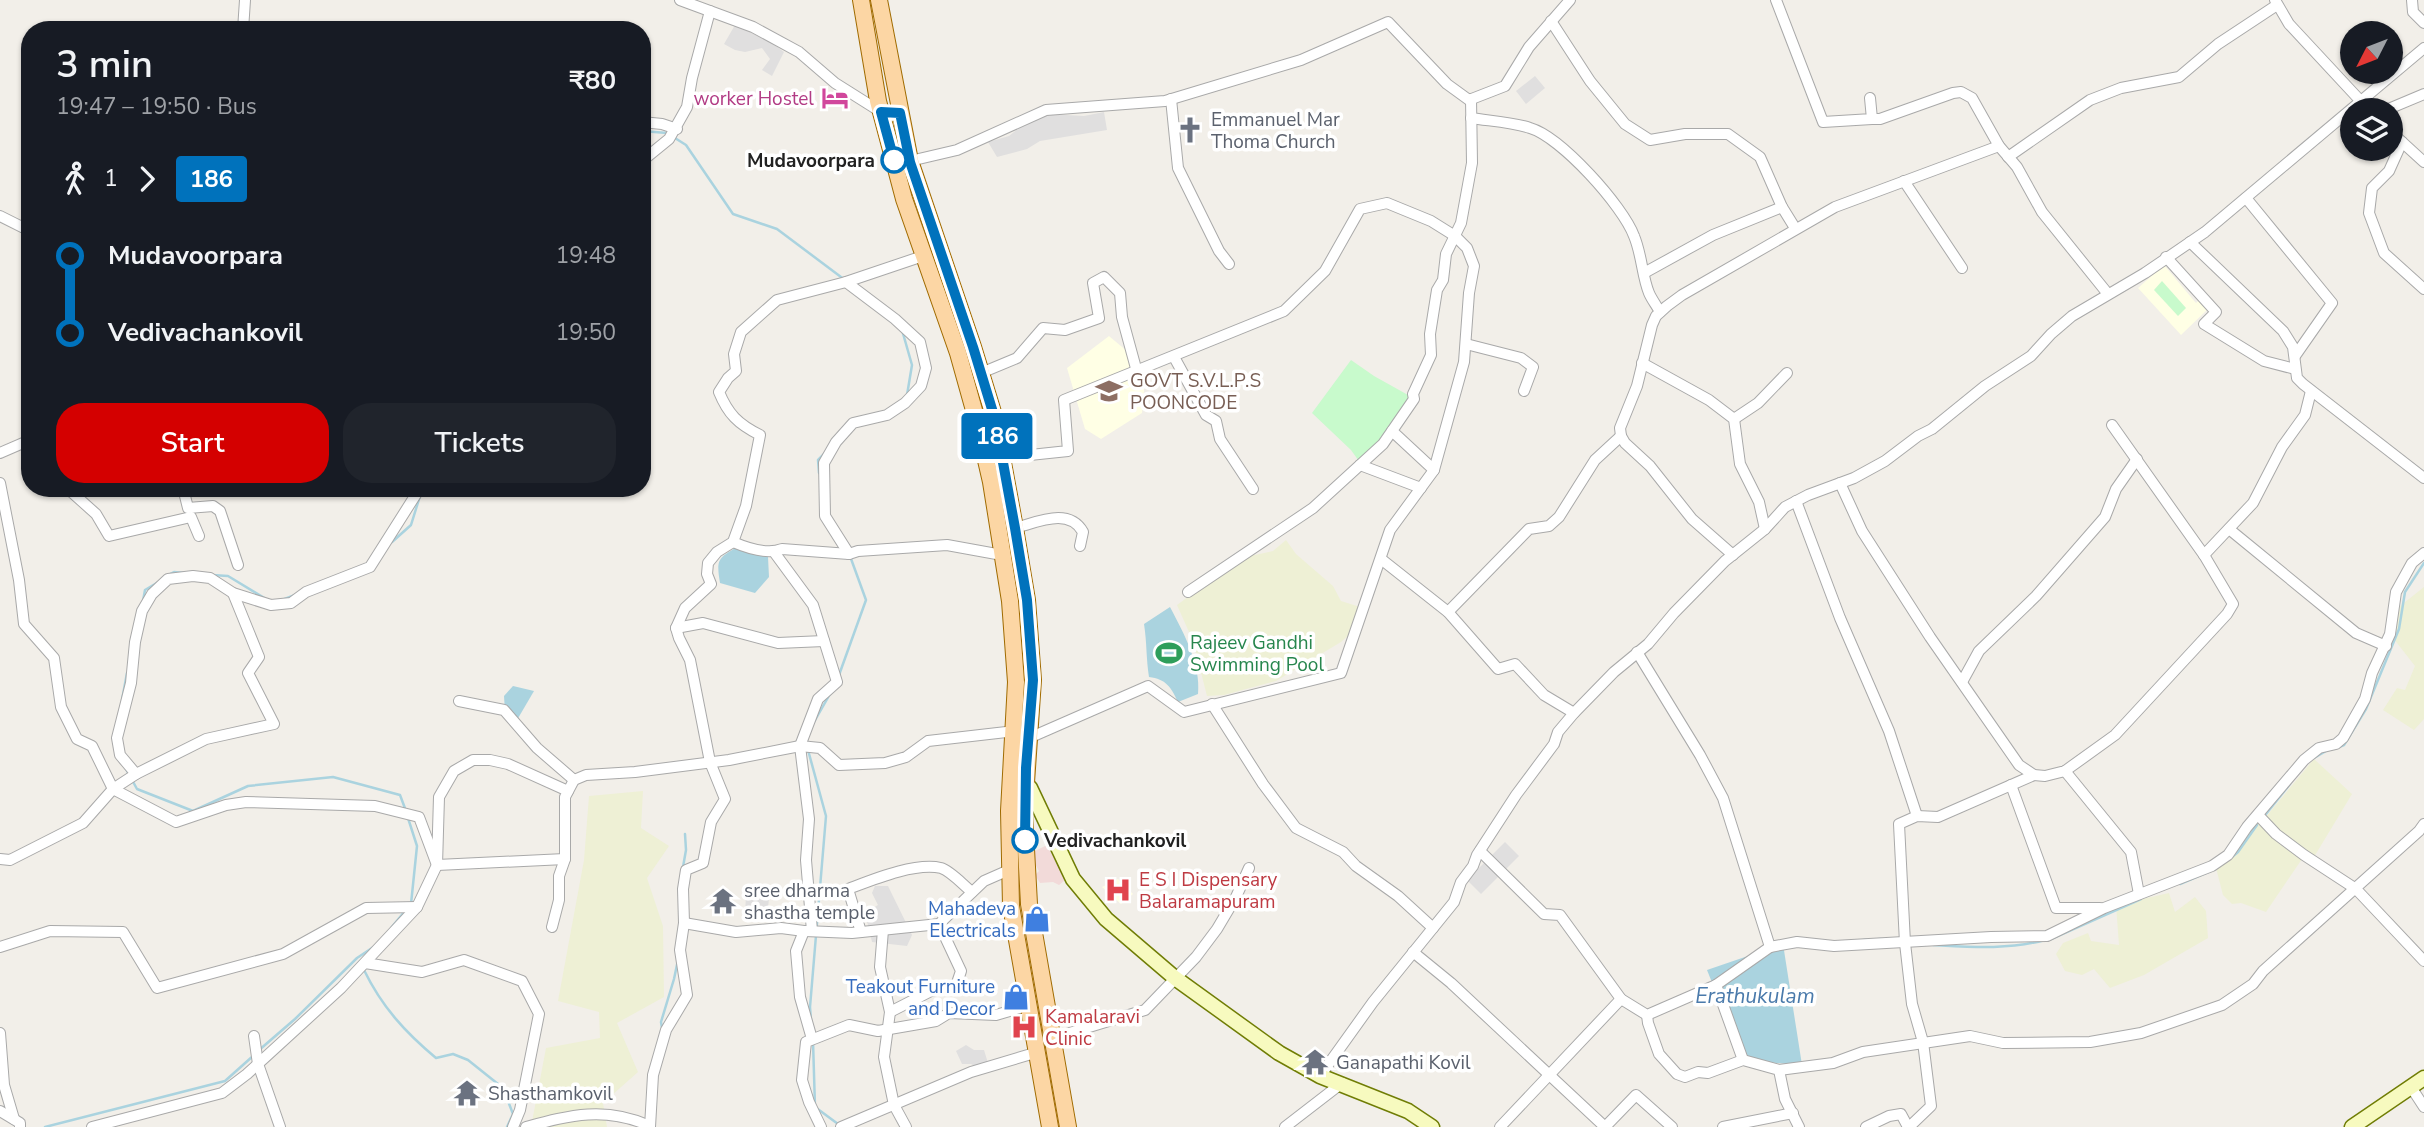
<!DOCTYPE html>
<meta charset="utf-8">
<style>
:root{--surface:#171b24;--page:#20242c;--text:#f1f3f6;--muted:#9ea1a6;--accent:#d40000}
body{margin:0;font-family:"Nunito Sans",sans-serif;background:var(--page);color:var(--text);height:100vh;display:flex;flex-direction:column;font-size:26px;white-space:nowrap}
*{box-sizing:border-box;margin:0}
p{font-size:23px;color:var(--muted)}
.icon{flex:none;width:38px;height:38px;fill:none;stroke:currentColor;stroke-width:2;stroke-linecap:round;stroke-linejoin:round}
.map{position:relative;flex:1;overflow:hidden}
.details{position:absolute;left:21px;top:21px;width:630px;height:476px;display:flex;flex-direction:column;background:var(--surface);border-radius:28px;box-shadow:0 2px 5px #0004}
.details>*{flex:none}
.badge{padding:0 14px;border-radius:5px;font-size:24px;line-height:46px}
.needle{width:46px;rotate:228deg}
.tools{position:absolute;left:2340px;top:21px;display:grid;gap:14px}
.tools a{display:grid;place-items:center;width:63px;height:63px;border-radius:50%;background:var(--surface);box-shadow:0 2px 5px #0004;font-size:35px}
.map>.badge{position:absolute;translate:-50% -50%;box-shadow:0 0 0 4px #fff}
.legs{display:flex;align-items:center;gap:10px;height:77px;padding:0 35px;font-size:23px}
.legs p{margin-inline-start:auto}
.headline{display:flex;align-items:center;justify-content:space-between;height:119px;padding:0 35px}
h1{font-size:38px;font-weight:600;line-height:52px}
.cta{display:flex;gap:14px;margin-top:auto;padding:14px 35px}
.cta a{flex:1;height:80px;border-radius:28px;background:var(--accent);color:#fff;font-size:28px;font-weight:600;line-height:80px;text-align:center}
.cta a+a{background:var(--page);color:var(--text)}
ul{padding:0 35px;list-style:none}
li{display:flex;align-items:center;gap:24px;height:77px;font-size:26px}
li i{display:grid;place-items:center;width:10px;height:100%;margin:0 9px;background:currentColor}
li i::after{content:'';width:18px;height:18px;margin:-9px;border:5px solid;border-radius:50%;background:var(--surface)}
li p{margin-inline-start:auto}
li:first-child i{background:linear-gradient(#0000 50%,currentColor 0)}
li:last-child i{background:linear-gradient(currentColor 50%,#0000 0)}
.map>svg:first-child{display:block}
</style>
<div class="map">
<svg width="2424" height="1127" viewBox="0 0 2424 1127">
<rect width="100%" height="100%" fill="#f2efe9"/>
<g fill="#e0dfdf">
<polygon points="735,25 772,43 784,52 772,76 762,70 770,59 762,48 745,52 735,50 724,44"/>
<polygon points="1535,76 1545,88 1526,104 1516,91"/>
<polygon points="1104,112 1107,130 1040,141 1027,149 997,157 988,142 1009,136 1019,128 1049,114 1084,116"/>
<polygon points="1505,842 1519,856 1481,894 1467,880"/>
<polygon points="875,886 888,886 912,935 907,946 872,942 865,913 878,905 872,893"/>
<polygon points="746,895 769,898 767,918 745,916"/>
<polygon points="966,1045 974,1050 984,1050 988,1063 976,1067 971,1064 962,1064 956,1051"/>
</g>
<polygon fill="#f2dad9" points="1047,845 1065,880 1059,885 1053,882 1040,883 1035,875 1039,871 1035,864 1035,851"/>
<g fill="#ffffe5">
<polygon points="2164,265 2196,303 2199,300 2208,309 2181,335 2138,288"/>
<polygon points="1109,336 1146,367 1142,413 1101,439 1085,429 1067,368"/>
<polygon points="1118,879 1133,894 1121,904 1102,887"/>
</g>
<g fill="#eef0d5">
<polygon points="1286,540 1296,554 1333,586 1341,601 1360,607 1357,628 1341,642 1276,681 1224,695 1207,696 1193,641 1177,605 1245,555 1255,555 1273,551"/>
<polygon points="2424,587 2424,719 2414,730 2383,710 2397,688 2405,690 2415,666 2390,634 2399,607"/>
<polygon points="2314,759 2352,794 2311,862 2302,859 2266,912 2241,903 2232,904 2223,895 2216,868 2226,863 2256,818 2264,819"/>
<polygon points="643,791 641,828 669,846 647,878 663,926 664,997 617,1023 638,1072 603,1103 607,1127 531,1127 546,1048 600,1038 599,1012 558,1001 584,860 589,796"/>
<polygon points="2169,893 2175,912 2195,897 2206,911 2208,938 2144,975 2110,988 2094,969 2082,975 2065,971 2056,954 2063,943 2088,933 2091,941 2119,945 2116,905"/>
</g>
<g fill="#c8facc">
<polygon points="2162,281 2186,308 2178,316 2154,290"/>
<polygon points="1351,360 1374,376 1417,400 1361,464 1351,450 1312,413"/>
</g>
<g fill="#aad3df">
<path d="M 739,546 L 768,557 L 769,577 L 755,593 L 720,583 C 716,559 718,558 739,546 Z"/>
<path d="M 1170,607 C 1184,634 1201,664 1198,694 L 1178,702 C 1171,687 1166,679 1149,677 C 1146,659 1147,643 1144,624 Z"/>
<polygon points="513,686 534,691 517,720 505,712 504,696"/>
<polygon points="1783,944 1802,1065 1743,1060 1707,970"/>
</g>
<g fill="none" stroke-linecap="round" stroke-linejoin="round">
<g stroke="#aad3df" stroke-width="2.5">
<polyline points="642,131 667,133 686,145 733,214 777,229 845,280"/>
<polyline points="902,330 912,365 907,395"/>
<polyline points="819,473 818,460 824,454"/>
<polyline points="392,542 411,525 420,496"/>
<polyline points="168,575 174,572 185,573"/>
<polyline points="212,575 228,576 266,599"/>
<polyline points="282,600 295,595"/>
<polyline points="143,601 145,590 160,581"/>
<polyline points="839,675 866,600 850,556"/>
<polyline points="122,700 127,673"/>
<polyline points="814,722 830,694"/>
<polyline points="2339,747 2344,745 2366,709 2399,629 2405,592 2424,563"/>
<polyline points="808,750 826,816 810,1007 811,1020"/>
<polyline points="2314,758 2326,751"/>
<polyline points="126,769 137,789 193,811 248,786 333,777 400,795 406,811"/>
<polyline points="2266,814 2290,784"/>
<polyline points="408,818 417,846 411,904"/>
<polyline points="2232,857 2238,852 2257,825"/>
<polyline points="683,867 686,850 685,834"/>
<polyline points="2180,884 2215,869"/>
<polyline points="391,928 405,911"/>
<polyline points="2051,939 2141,899"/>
<polyline points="1864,940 1881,939"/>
<path d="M 1933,945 C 1971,947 2008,950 2045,940"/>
<path d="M 364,970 C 382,1007 405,1032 436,1058 L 453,1054 L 468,1060 L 503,1088 L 513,1114 L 507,1127"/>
<polyline points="662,1028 661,1022 674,979 678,960"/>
<polyline points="813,1041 815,1107 838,1124"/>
<polyline points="258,1051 295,1019 357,958 375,946"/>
<polyline points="45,1127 225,1081 253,1056"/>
</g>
<g stroke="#a9a9a9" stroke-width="12">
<g id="minor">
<polyline points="680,0 753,27 799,52 835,83 881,112 900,113"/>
<polyline points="1776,0 1823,122 1872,119 1870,98"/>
<polyline points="2275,0 2289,24 2369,110"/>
<polyline points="2412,0 2413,12 2424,23"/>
<polyline points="1551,21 1590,81 1625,124 1650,140 1685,134 1728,134 1760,157 1782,207 1795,228"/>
<polyline points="243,30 245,0"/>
<polyline points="1171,99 1178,168 1219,251 1229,264"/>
<polyline points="2386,110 2424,94"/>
<path d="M 1471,118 C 1490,121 1512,122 1530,128 C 1561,137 1623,206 1634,236 C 1642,255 1642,276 1649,293 C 1652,300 1657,306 1660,312"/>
<polyline points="1872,119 1880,119 1953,93 1961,92 1972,98 1999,146 2017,167 2042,212 2108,294"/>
<polyline points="642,122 662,124 677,129"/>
<polyline points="2390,131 2424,162"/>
<polyline points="2402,142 2389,171 2372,188 2369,213 2384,253 2424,289"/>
<polyline points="2008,157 2090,100 2121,88 2179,77 2218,44 2277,5"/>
<polyline points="642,161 669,139 687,107 692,78 710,11"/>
<polyline points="910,161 957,150 1046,110 1165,101 1301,60 1388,22 1447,84 1469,100 1505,86 1529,47 1570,0"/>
<polyline points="1904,181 1962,268"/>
<polyline points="2246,198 2332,303 2295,356"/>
<polyline points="0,216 30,231"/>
<polyline points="2190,242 2283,331 2293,347 2297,378 2303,384 2424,478"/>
<polyline points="2166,257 2216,312 2204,324 2264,361 2295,369"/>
<polyline points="1644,273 1713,235 1782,207"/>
<polyline points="846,282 895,319 920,342 926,368 921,386 905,403 887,415 853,423 836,442 824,463 825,516 849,554"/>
<polyline points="1466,344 1521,358 1533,367 1524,391"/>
<polyline points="1174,357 1206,415 1216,421 1220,439 1253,489"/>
<polyline points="1642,363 1709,400 1734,419 1740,464 1759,502 1765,529"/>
<polyline points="981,373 1017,358 1043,328 1065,330 1099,318 1093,283 1104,277 1120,293 1122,317 1137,372"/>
<polyline points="1734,419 1758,403 1787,373"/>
<polyline points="1392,431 1434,470"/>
<polyline points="0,453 30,440"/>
<polyline points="1001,458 1068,451 1064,400 1284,311 1325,271 1360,209 1387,203 1431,221 1455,236 1467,248 1474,266 1469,293 1464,362 1434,470 1390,530 1341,673 1184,712 1148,686 1029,738"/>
<polyline points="1360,465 1421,488"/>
<polyline points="0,483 19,580 24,624 54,658 61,707 77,739 92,746 113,789 176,822 226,805 246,802 375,806 419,817 437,865"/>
<polyline points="1840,483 1862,531 1930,637 2019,765 2034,775 2045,776 2065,771 2115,735 2227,614 2233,604 2204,555 2112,425"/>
<polyline points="67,488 96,514 109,536 191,517 199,536"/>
<polyline points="183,488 188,508 213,506 220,511 238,565"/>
<polyline points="239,488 240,490"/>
<polyline points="1796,501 1840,618 1889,731 1917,816"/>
<path d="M 1015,528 C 1038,522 1069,507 1083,532 L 1080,546"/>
<polyline points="2229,529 2356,633 2386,646"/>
<path d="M 733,542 C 747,548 767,555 782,549 L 849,554 L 858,551 L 947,545 L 1002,555"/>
<polyline points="774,552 813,605 837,682 818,699 800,746 809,819 806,860 812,931"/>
<polyline points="1733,555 1692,519 1650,466 1625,443 1621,436 1620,428 1637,386 1652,325 1656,316 1667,306 1682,295 1835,207 1999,146"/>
<polyline points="2204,555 2253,503 2282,447 2305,415 2311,391"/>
<polyline points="1381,559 1448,612 1498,669 1515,664 1544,695 1574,713"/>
<polyline points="1188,592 1313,508 1383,444 1414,399 1413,394 1431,355 1430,334 1437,290 1443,280 1446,254 1461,223 1472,163 1471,99"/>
<polyline points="1448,612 1529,529 1549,526 1559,517 1595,460 1621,436"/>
<polyline points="676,628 703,623 778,643 824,641"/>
<polyline points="1637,652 1700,755 1723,798 1770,947 1797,942 1834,946 1991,937 2047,936 2104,908 2212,866 2228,855 2247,827 2304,760 2319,748 2336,744 2343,738 2365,699 2372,673 2390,634 2396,592 2412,563 2424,553"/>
<polyline points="1962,682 1979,651 2036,596 2105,517 2116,489 2137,459"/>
<polyline points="459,701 504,710 537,748 574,780"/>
<polyline points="1212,704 1263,784 1296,828 1343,852 1356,866 1398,896 1433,928"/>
<polyline points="2065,771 2131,852 2139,894"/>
<polyline points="136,774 120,755 117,738 131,683 135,642 142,611 152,594 168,579 193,576 210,578 233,593 271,605 291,603 306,592 370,567 420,488"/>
<polyline points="2011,785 2056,908 2100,908"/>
<polyline points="2258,815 2276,834 2304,855 2356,889 2424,961"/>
<polyline points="1480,851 1544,914 1560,915 1621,999 1647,1015 1716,985 1770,947"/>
<polyline points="0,859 10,860 83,823 113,789 136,774 206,739 274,724 248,673 259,657 233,593"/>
<polyline points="437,865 565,859"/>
<polyline points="684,923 736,932 781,928 804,931 796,951 800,997 812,1039"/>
<polyline points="552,927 559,900 559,876 565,859 565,797 574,780 586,775 635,772 729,760 800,746 820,748 839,765 885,763 906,757 928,741 1015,731"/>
<polyline points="883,930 880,967 890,1012 884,1057 894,1105 906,1127"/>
<polyline points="805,931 852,933 939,924 984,881 1009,870"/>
<path d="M 861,932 L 848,889 C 872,880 915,862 941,868 C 951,871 963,885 972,892"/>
<polyline points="0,947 50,931 123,932 157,988 283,954 366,908 417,907"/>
<polyline points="1413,952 1451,983 1605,1127"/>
<polyline points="365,963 422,972 464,960 522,981 539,1014 520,1110 513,1127"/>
<polyline points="1716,985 1743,1060"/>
<polyline points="890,1012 931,991 956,986 961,971 939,924"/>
<polyline points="1647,1015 1648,1023 1659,1054 1677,1074 1685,1077 1698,1072 1708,1073 1743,1060 1779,1070 1785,1099 1799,1127"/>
<polyline points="0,1033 4,1085 14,1119"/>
<polyline points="254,1036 258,1064 280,1127"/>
<polyline points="1053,1038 1145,1010 1196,957 1217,929 1236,897 1249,868"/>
<polyline points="1779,1070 1833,1063 1863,1052 1970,1036 2003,1043 2090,1042 2141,1033 2222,1005 2253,984 2263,971 2419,831 2424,824"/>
<polyline points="1320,1076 1373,1002 1454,902 1461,882 1473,866 1477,855 1516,795 1554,744 1558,732 1574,713 1614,672 1648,644 1674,613 1725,561 1765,529 1785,507 1808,495 1854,478 1885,461 1918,436 1932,429 1985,386 2031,356 2051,334 2072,316 2145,273 2205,232 2424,48"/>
<polyline points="2411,1087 2424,1107"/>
<polyline points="0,1111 20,1123 20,1127"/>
<polyline points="92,1127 222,1093 247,1074 341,988 417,907 437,865 439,797 454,771 473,760 490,760 508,764 568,791"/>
<path d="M 526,1127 C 571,1115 605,1106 650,1126"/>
<path d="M 650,1127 L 653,1075 L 666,1030 L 687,995 L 680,950 L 684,923 L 683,889 L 686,870 L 703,863 L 711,822 L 725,799 L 710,762 L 690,660 L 679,638 L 676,628 L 685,608 L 711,584 L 707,574 L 708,563 L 717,552 L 733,542 L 746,506 L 760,435 C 738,424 728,414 719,392 L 728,378 L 736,371 L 734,354 L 741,332 L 777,300 L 846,282 L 923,256"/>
<polyline points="821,1127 809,1102 802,1080 806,1042 849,1025 878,1031 936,1021 949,1013 996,1015 1023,1007 1028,1003"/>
<polyline points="841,1127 971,1072 1038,1052"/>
<polyline points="1285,1127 1342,1083"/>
<polyline points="1500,1127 1621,999"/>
<polyline points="1605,1127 1636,1095 1672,1127"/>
<polyline points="1723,1127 1793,1113"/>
<polyline points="1866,1127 1889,1116 1901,1114 1908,1127"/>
<polyline points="1909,1127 1931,1106 1923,1042 1912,1004 1905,943 1899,824 1917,816 1938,817 2034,775"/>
</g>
</g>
<g stroke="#707d05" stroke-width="17">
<g id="secondary">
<polyline points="1024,782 1030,788 1073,879 1106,919 1175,978 1279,1053 1320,1076 1408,1111 1432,1127"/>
<polyline points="2352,1127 2424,1078"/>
</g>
</g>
<g stroke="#a06b00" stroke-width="18">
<g id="primary">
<polyline points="861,0 878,101 904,199 958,353 977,421 991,482 1010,601 1016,682 1009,811 1011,906 1050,1127"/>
<polyline points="879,0 910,161 973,347 995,419 1015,528 1027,600 1033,680 1024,812 1029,904 1068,1127"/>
</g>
</g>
<use href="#minor" stroke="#fff" stroke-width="10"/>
<use href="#secondary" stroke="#f7fabf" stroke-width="14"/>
<use href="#primary" stroke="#fcd6a4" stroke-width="16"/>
</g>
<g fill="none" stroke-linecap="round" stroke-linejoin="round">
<g stroke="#fff" stroke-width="16">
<polyline id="line-1" points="894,160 881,112 900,113 910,162 973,347 995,419 1015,528 1027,600 1033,680 1026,768 1025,840"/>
</g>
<use href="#line-1" stroke="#0072bc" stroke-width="10"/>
</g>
<defs>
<g id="hotel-bare" transform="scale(2.1)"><path d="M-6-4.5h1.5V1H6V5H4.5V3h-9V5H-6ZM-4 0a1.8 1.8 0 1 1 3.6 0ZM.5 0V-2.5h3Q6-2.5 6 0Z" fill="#d1479c" stroke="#fff" stroke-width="2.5" paint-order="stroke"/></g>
<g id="church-bare" transform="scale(2.1)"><path d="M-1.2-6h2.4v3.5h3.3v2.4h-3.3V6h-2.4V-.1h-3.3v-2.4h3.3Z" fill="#6b7280" stroke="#fff" stroke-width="2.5" paint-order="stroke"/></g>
<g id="school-bare" transform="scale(2.1)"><path d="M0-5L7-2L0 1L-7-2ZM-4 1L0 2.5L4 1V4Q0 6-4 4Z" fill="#8d6e63" stroke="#fff" stroke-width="2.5" paint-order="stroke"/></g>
<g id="stadium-bare" transform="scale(2.1)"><path d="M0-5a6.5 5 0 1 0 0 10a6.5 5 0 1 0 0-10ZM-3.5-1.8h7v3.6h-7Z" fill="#2e9e5b" stroke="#fff" stroke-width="2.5" paint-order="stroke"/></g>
<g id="hospital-bare" transform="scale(2.1)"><path d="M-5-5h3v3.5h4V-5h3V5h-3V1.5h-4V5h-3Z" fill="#e0444e" stroke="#fff" stroke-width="2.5" paint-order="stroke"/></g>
<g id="temple-bare" transform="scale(2.1)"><path d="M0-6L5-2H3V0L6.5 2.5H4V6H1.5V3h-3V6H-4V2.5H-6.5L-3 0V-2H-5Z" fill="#6b7280" stroke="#fff" stroke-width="2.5" paint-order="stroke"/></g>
<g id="shop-bare" transform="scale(2.1)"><path d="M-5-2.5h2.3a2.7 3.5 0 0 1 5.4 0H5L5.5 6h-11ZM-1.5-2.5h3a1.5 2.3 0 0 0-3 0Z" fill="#3f7fe0" stroke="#fff" stroke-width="2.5" paint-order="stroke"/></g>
</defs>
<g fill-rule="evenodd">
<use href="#hotel-bare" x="835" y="98"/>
<use href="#church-bare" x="1190" y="130"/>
<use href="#school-bare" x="1109" y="391"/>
<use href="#stadium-bare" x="1169" y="653"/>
<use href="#hospital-bare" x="1118" y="890"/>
<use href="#temple-bare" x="723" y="901"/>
<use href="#shop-bare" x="1037" y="919"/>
<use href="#shop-bare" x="1016" y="997"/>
<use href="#hospital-bare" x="1024" y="1027"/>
<use href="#temple-bare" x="1315" y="1062"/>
<use href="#temple-bare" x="467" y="1093"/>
</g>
<g fill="#fff" stroke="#0072bc" stroke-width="3.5">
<circle cx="894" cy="160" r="12"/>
<circle cx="1025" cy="840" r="12"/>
</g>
<g text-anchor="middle" stroke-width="7" stroke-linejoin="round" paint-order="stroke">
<g font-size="19" fill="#b23c85" stroke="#fff" text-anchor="end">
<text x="814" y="105">worker Hostel</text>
</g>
<g font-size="19" fill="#5b616d" stroke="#fff" text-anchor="start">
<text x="1211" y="126">Emmanuel Mar<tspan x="1211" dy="22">Thoma Church</tspan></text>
<text x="744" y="897">sree dharma<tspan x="744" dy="22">shastha temple</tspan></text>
<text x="1336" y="1069">Ganapathi Kovil</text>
<text x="488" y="1100">Shasthamkovil</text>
</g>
<g font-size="19" font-weight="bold" fill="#222" stroke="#fff" text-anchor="end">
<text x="875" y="167">Mudavoorpara</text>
<text x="1044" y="847" text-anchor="start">Vedivachankovil</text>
</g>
<g font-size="19" fill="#785e54" stroke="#fff" text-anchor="start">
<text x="1130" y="387">GOVT S.V.L.P.S<tspan x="1130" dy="22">POONCODE</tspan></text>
</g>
<g font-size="19" fill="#27864d" stroke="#fff" text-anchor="start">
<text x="1190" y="649">Rajeev Gandhi<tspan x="1190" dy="22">Swimming Pool</tspan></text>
</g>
<g font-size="19" fill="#be3a42" stroke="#fff" text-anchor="start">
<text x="1139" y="886">E S I Dispensary<tspan x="1139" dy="22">Balaramapuram</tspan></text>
<text x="1045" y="1023">Kamalaravi<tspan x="1045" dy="22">Clinic</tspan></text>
</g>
<g font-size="19" fill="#366cbe" stroke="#fff" text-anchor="end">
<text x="1016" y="915">Mahadeva<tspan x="1016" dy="22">Electricals</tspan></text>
<text x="995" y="993">Teakout Furniture<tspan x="995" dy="22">and Decor</tspan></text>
</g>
<g font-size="21" font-style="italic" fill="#4a7aab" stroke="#fff">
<text x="1755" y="1003">Erathukulam</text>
</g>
</g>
</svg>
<div class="tools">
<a><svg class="needle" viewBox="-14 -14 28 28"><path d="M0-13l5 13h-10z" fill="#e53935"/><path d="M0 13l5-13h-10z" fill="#9ea1a6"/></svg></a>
<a><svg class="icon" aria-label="layers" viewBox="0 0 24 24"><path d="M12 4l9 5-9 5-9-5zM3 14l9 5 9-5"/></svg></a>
</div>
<b class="badge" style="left:997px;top:436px;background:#0072bc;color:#fff">186</b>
<section class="details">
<div class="headline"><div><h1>3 min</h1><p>19:47 – 19:50 · Bus</p></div><b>₹80</b></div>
<div class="legs"><svg class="icon" aria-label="walk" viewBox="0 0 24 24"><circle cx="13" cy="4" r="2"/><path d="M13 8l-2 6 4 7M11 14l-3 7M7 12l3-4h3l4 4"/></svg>1<svg class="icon" aria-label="forward" viewBox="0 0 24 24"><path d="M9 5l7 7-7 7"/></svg><b class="badge" style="background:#0072bc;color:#fff">186</b></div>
<ul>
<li><i style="color:#0072bc"></i><b>Mudavoorpara</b><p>19:48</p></li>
<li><i style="color:#0072bc"></i><b>Vedivachankovil</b><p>19:50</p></li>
</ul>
<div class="cta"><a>Start</a><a>Tickets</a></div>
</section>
</div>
